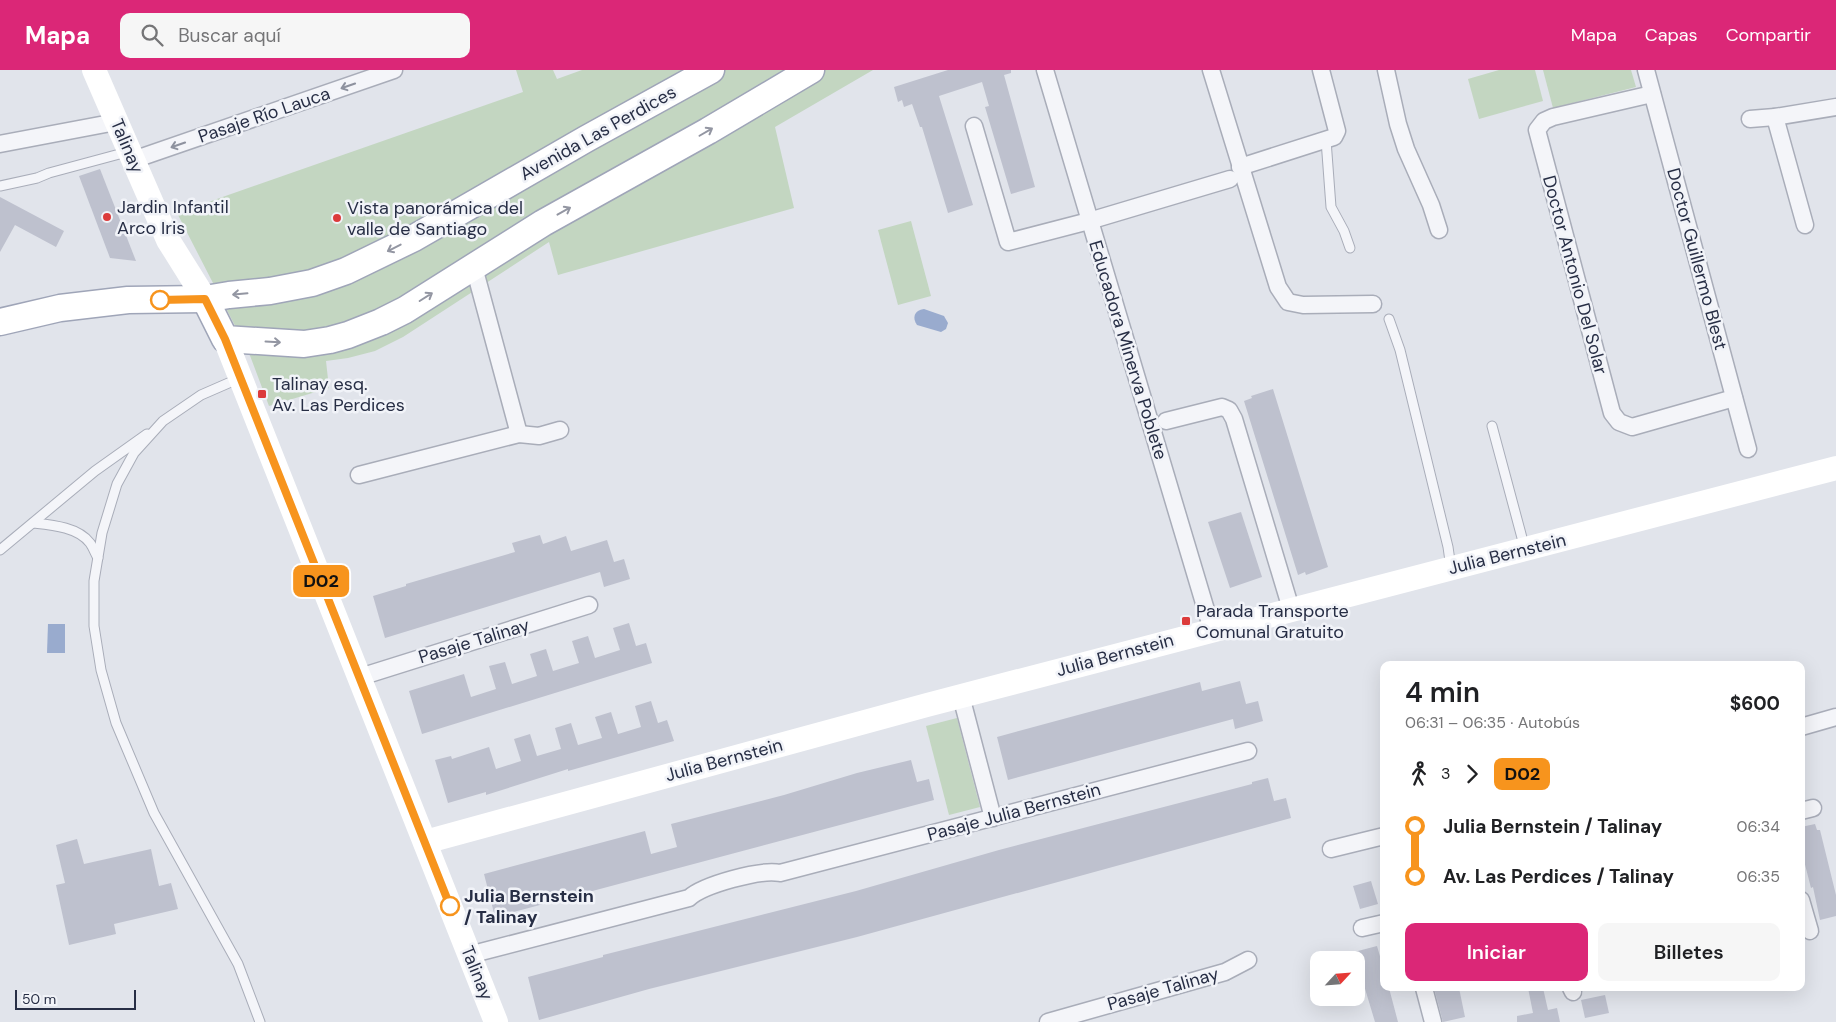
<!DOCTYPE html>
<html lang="es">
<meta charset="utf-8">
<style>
:root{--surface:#fff;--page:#f6f6f6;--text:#202124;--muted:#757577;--accent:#db2777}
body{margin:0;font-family:"DM Sans",sans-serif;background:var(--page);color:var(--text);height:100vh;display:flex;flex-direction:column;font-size:19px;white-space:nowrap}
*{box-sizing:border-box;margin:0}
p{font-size:16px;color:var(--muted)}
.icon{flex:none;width:28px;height:28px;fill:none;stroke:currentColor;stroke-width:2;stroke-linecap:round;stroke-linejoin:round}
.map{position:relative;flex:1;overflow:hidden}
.panel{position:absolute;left:1380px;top:591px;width:425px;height:330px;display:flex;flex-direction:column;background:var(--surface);border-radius:10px;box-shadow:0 5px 20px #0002}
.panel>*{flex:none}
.badge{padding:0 10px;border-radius:8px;font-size:18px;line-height:32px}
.needle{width:32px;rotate:64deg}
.fabs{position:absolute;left:1310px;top:881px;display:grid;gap:10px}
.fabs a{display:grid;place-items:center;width:55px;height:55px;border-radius:10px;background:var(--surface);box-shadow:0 5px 20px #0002;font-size:25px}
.scale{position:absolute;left:15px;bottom:12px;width:121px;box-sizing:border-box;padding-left:5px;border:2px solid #272e45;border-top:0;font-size:14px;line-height:18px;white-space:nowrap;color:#272e45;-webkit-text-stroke:4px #f1f3f8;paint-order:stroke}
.map>.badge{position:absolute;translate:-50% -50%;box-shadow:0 0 0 2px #fff}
.legs{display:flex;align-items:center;gap:8px;height:55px;padding:0 25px;font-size:16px}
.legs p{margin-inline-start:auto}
.headline{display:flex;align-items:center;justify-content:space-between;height:85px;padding:0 25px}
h1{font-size:28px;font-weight:600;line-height:38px}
.primary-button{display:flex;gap:10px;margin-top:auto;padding:10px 25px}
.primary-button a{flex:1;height:58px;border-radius:10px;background:var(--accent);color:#fff;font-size:20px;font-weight:600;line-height:58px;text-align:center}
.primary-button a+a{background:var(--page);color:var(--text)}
ul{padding:0 25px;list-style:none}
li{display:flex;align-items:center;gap:18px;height:50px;font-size:19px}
li i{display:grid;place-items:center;width:8px;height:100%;margin:0 6px;background:currentColor}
li i::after{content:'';width:12px;height:12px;margin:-6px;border:4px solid;border-radius:50%;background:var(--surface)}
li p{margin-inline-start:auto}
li:first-child i{background:linear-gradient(#0000 50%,currentColor 0)}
li:last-child i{background:linear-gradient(currentColor 50%,#0000 0)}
header{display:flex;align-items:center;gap:30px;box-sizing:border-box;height:70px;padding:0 25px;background:var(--accent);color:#fff}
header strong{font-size:24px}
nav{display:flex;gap:28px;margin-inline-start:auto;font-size:18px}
.search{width:350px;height:45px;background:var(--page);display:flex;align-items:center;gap:12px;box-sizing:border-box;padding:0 18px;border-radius:10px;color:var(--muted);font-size:19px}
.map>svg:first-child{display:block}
</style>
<header>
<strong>Mapa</strong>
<div class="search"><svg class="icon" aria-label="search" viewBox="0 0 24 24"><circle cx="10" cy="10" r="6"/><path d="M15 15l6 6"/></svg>Buscar aquí</div>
<nav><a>Mapa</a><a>Capas</a><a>Compartir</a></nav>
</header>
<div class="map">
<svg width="1836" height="952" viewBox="0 0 1836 952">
<rect width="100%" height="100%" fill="#e1e4eb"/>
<g fill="#c3d6c1">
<polygon points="516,0 553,0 557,9 582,0 873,0 775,57 794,138 558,205 549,172 403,267 375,281 348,288 326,291 329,318 269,336 249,283 177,143 523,22"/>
<polygon points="1499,0 1535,0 1543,31 1479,49 1468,9"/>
<polygon points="1543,0 1631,0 1636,17 1553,38"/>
<polygon points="911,151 931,226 898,235 878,160"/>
<polygon points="957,648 980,737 949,745 926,656"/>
</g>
<g fill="#99abce">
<path d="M 924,239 L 944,246 L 948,253 L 946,259 L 941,262 L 917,255 C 912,248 914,240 924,239 Z"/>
<polygon points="48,554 65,554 65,583 47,583"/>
</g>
<g fill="#bec1ce">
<polygon points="948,0 1011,0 1011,3 1004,5 1035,117 1011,124 985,37 989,36 982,12 939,26 973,135 948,143 922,57 920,57 912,34 904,37 902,30 898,32 894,17"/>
<polygon points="100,99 136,191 110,188 79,106"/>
<polygon points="0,127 64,161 56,177 15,155 0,182"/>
<polygon points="1273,319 1328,497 1306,505 1305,502 1298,505 1244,331 1252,328 1251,326"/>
<polygon points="1241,442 1262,507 1230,518 1208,452"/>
<polygon points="540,465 543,474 566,466 571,481 607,470 614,492 624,489 630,509 604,517 600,502 385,568 373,526 406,516 406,514 515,482 512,473"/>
<polygon points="629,553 636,576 646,573 652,593 422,664 409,621 464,604 471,627 496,619 489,596 505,592 512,614 537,606 530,584 546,579 553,601 579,593 572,571 588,566 595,588 620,580 613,558"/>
<polygon points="1240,611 1246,634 1258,631 1263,651 1235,659 1233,649 1008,710 997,667 1200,612 1202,621"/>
<polygon points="651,631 658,653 667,650 674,671 568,701 568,699 486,725 486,722 448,733 435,690 451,686 452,689 489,677 496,699 521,691 514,669 530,664 537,686 561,679 555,658 571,653 578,675 602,668 595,647 611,642 618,664 641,657 635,636"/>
<polygon points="911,690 917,712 929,709 934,730 495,847 484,804 645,761 651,784 677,777 671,754 784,725 857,703"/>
<polygon points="1268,708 1274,731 1286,728 1291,748 857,867 649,919 539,950 528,907 603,887 603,885 619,881 856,821 999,780 1252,714 1252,712"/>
<polygon points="1815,754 1817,760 1820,760 1836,825 1836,846 1820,850 1813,817 1811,818 1801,779 1801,757"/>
<polygon points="77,769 84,794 151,779 159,816 171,813 178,839 114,854 116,864 69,875 56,815 65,813 56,775"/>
<polygon points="1371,811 1378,834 1360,839 1353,816"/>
<polygon points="1377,876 1384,900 1384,918 1389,918 1398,952 1375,952 1354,882"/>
<polygon points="1434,918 1459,918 1465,947 1443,952"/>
<polygon points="1528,918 1543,918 1548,940 1557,938 1560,952 1517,952 1517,946 1533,943"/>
<polygon points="1605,925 1609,943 1585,948 1581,930"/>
</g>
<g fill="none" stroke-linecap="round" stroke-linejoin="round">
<g stroke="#a9adb9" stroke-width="11">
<g id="lane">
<polyline points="1326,70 1331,137 1344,161 1350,178"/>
<polyline points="0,116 37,108 49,103 127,82"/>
<polyline points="1389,249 1400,280 1448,477 1451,498"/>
<polyline points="240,308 201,325 163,351 134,383 117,414 102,463 94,511 94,556 101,600 116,653 154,743 238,894 260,952"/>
<polyline points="1492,356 1525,479"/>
<path d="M 33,453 C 52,455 78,457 90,473 C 93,477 95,483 98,488"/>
<polyline points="0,480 95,401 147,364"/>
</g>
</g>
<g stroke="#a9adb9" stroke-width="19">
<g id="street">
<polyline points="1045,0 1212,560"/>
<polyline points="1211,0 1278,217 1288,232 1303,235 1373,234"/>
<polyline points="1386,0 1398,54 1406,79 1431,135 1439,160"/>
<polyline points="1646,0 1748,379"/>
<polyline points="1652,24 1553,47 1544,51 1537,60 1612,343 1619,352 1632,357 1734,328"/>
<polyline points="1775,47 1805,155"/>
<polyline points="1750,49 1775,47 1836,37"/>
<polyline points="974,56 1008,172 1089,151 1230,109"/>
<polyline points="0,74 116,52"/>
<polyline points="133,90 394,0"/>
<polyline points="1240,97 1334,67 1337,61 1321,0"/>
<polyline points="474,197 519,364"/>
<polyline points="1166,351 1222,337 1229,340 1234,349 1291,539"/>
<polyline points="359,405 519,364 539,366 560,360"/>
<polyline points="360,607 589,535"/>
<polyline points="961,626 993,748"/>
<polyline points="1801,657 1836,647"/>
<polyline points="1801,741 1813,738"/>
<polyline points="1331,779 1384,766"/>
<polyline points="1801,830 1810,861"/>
<polyline points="1362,858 1384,853"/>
<path d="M 469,885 L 689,828 C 703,815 760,799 780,803 L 1248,681"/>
<polyline points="1424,918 1433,952"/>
<polyline points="1571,918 1573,922"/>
<polyline points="1048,952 1225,902 1248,890"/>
</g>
</g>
<g stroke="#9fa5b8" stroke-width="29">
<g id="primary">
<polyline points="205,229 225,269 304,274 330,270 348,265 381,252 405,240 543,153 708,61 811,0"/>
<polyline points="0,252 60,238 128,230 205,229 229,225 270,221 312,213 346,201 414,168 586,69 711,0"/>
</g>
</g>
<use href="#lane" stroke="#f4f5f9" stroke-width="9"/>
<use href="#street" stroke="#f4f5f9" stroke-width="16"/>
<g stroke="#fff" stroke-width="24">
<polyline points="94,0 168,170 205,229"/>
<polyline points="225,269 496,952"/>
<polyline points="425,772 927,635 1836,398"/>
</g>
<use href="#primary" stroke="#fff" stroke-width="26"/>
</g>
<defs><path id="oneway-shaft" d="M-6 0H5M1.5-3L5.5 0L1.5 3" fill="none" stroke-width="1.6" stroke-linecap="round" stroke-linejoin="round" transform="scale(1.25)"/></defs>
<g stroke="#8e929f">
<use href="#oneway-shaft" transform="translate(348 16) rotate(161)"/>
<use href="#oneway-shaft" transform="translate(178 75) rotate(161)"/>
</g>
<g stroke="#9396a2">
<use href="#oneway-shaft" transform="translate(706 62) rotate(-30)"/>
<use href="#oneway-shaft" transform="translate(564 141) rotate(-29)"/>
<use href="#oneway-shaft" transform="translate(394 178) rotate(153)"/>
<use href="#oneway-shaft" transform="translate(240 224) rotate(175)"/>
<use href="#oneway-shaft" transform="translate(426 227) rotate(-32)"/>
<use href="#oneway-shaft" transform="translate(273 272) rotate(3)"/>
</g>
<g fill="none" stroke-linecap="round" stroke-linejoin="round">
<g stroke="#fff" stroke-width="11">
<polyline id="line-1" points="160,230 205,229 225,269 450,836"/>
</g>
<use href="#line-1" stroke="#f7941d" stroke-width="8"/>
</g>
<g fill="#dc3b3b" stroke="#f1f3f8" stroke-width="2">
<circle cx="107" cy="147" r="5"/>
<circle cx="337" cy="148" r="5"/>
<rect x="257" y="319" width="10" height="10" rx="2.5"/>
<rect x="1181" y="546" width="10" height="10" rx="2.5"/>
</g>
<g fill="#fff" stroke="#f7941d" stroke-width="2.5">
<circle cx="160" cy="230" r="9"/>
<circle cx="450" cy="836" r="9"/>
</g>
<g text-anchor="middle" stroke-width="5" stroke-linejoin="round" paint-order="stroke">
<g font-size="18" fill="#272e45" stroke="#f1f3f8">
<text transform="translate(264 45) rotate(-19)" y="6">Pasaje Río Lauca</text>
<text transform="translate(598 63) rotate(-29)" y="6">Avenida Las Perdices</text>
<text transform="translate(127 76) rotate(67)" y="6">Talinay</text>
<text transform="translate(1697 189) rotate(75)" y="6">Doctor Guillermo Blest</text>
<text transform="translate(1575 205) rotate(75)" y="6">Doctor Antonio Del Solar</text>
<text transform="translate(1128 280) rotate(73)" y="6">Educadora Minerva Poblete</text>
<text transform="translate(1507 484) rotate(-14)" y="6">Julia Bernstein</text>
<text transform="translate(474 571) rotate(-17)" y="6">Pasaje Talinay</text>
<text transform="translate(1115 585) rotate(-15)" y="6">Julia Bernstein</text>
<text transform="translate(724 690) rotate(-15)" y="6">Julia Bernstein</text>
<text transform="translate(1014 742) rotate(-15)" y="6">Pasaje Julia Bernstein</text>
<text transform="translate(477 903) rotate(68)" y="6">Talinay</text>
<text transform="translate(1163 919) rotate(-16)" y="6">Pasaje Talinay</text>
</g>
<g font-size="18" fill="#272e45" stroke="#f1f3f8" text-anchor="start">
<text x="117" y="143">Jardin Infantil<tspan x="117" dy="21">Arco Iris</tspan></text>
<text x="347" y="144">Vista panorámica del<tspan x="347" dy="21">valle de Santiago</tspan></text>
<text x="272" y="320">Talinay esq.<tspan x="272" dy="21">Av. Las Perdices</tspan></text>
<text x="1196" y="547">Parada Transporte<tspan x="1196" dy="21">Comunal Gratuito</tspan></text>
</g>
<g font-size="18" font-weight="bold" fill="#272e45" stroke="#f1f3f8" text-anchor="start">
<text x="464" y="832">Julia Bernstein<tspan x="464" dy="21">/ Talinay</tspan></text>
</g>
</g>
</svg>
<div class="fabs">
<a><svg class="needle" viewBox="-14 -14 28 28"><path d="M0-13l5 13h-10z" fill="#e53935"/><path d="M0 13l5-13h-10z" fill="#757577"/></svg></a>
</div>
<div class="scale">50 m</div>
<b class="badge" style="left:321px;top:511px;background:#f7941d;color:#111">D02</b>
<section class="panel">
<div class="headline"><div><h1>4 min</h1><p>06:31 – 06:35 · Autobús</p></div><b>$600</b></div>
<div class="legs"><svg class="icon" aria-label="walk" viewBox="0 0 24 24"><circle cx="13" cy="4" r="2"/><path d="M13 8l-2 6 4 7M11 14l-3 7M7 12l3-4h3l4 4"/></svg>3<svg class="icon" aria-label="forward" viewBox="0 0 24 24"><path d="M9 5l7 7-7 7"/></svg><b class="badge" style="background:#f7941d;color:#111">D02</b></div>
<ul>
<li><i style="color:#f7941d"></i><b>Julia Bernstein / Talinay</b><p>06:34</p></li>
<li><i style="color:#f7941d"></i><b>Av. Las Perdices / Talinay</b><p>06:35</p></li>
</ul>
<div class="primary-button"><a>Iniciar</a><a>Billetes</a></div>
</section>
</div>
